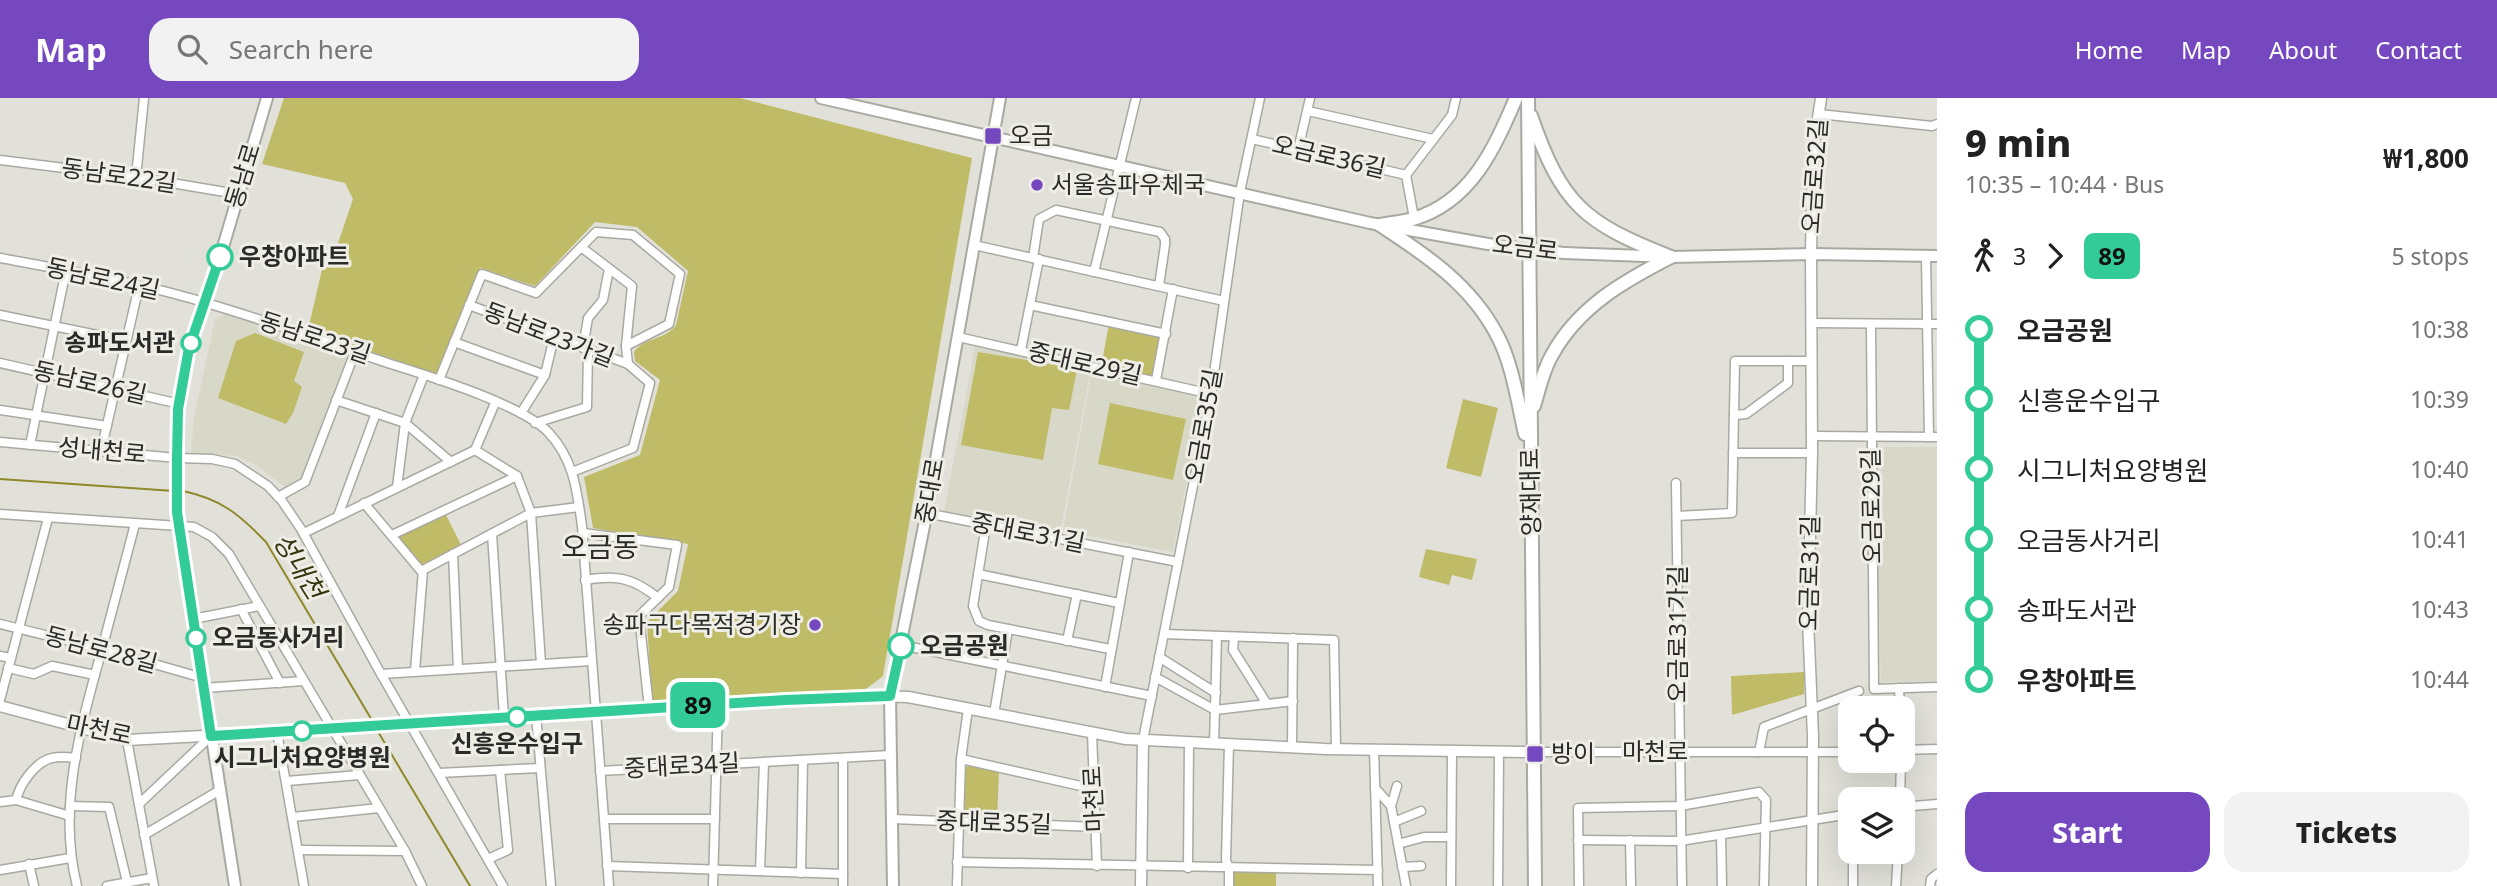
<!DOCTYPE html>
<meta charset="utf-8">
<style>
:root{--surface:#fff;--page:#f2f2f2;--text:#222;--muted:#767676;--accent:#7548c0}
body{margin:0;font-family:"Noto Sans","Noto Sans KR",sans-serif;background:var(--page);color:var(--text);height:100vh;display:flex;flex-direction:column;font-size:26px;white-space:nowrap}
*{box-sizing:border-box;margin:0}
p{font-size:23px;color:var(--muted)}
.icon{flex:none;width:38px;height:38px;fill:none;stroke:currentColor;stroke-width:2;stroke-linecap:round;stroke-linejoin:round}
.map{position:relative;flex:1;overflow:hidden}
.panel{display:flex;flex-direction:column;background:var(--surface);width:560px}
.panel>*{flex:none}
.badge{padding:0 14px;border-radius:10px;font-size:24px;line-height:46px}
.fabs{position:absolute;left:1838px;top:598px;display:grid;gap:14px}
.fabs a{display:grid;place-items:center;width:77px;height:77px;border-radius:14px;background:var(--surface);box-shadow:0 7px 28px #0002;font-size:35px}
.map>.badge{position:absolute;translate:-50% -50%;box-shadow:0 0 0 4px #fff}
.legs{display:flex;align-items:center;gap:10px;height:77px;padding:0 28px;font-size:23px}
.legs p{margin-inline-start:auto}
.summary{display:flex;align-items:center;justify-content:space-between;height:119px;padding:0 28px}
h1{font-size:38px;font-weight:800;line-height:52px}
.cta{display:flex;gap:14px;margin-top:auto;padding:14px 28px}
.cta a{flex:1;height:80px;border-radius:21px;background:var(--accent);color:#fff;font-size:28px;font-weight:800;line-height:80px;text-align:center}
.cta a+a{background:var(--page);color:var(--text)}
ul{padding:0 28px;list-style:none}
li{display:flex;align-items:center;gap:24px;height:70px;font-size:26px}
li i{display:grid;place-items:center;width:10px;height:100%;margin:0 9px;background:currentColor}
li i::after{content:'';width:18px;height:18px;margin:-9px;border:5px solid;border-radius:50%;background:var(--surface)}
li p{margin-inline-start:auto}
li:first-child i{background:linear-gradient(#0000 50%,currentColor 0)}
li:last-child i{background:linear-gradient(currentColor 50%,#0000 0)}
header{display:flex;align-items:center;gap:42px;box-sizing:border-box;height:98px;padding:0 35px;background:var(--accent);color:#fff}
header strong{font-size:33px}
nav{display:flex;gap:38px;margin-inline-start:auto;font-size:24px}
.search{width:490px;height:63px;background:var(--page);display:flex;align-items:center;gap:18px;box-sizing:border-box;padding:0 24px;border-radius:21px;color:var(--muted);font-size:26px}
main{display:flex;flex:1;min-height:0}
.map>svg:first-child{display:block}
</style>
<header>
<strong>Map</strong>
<div class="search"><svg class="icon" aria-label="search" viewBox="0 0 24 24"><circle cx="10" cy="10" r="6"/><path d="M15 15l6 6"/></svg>Search here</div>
<nav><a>Home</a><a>Map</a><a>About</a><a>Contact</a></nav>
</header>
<main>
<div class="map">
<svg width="1937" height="788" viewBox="0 0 1937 788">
<rect width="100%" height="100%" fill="#e1e1da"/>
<g fill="#d8d8c9">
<polygon points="226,216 349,257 301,381 286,390 255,366 236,358 191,355 194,320 215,221"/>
<polygon points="975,249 1091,270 1060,435 944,414"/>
<polygon points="1092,271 1204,298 1173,454 1063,433"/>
<polygon points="1882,349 1937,349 1937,583 1881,584 1877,453"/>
</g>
<g fill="#bfbb66">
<path d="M 284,0 L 740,0 L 972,60 L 883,578 L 866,591 L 652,606 L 647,524 L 678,493 L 688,446 L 593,430 L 584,379 L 640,357 L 660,282 L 635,263 L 634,254 C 644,239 666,242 676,227 L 688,173 L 637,129 L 595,124 L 535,188 L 480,170 L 436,276 L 308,232 L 323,167 L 333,160 L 353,101 L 345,85 L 262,66 Z"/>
<polygon points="1109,226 1163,237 1154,280 1101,269"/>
<polygon points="255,235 304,254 294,283 302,289 293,315 286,326 218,300 236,243"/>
<polygon points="978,254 1032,263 1033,261 1049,266 1077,272 1069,312 1052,310 1043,362 961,347"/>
<polygon points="1463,301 1498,310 1481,379 1446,370"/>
<polygon points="1110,305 1186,321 1173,382 1098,366"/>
<polygon points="444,413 463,451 421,473 392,437"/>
<polygon points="1426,451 1477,461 1472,482 1452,477 1449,487 1419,479"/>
<polygon points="1804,574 1804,596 1732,617 1731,578"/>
<polygon points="971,667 999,672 997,724 961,723 963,670"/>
<rect x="1229" y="771" width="47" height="17"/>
</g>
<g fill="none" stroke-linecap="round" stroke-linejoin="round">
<g stroke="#8f892a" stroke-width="2">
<polyline points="0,381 174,393"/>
<path d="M 183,393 C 221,401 239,416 266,444 L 373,624"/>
<polyline points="377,632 470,788"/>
</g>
<g stroke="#a9a9a2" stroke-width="11">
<g id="minor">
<polyline points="1308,13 1433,41"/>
<polyline points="1819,16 1932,28 1937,26"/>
<polyline points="1252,41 1406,77"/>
<polyline points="1298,52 1310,0"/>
<polyline points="0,62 136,79 237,96"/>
<polyline points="1406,77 1452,17 1456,0"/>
<polyline points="1406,77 1414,120"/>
<polyline points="136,79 144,0"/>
<polyline points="974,147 1224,203"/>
<polyline points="581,149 632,188 626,248"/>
<polyline points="1926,158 1929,339"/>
<path d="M 0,160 C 71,173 143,185 213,207 C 274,225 334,247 394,267 C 432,279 523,307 549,335 C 574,362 577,393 582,428 L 609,788"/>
<polyline points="1033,160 1039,121 1056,112 1160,134 1165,141 1165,147 1159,188"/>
<polyline points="1094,174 1136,0"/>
<polyline points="469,207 628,266"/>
<polyline points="1030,207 1166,236"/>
<polyline points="0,217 126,243"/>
<polyline points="1811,225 1937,226"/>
<polyline points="1871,226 1874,591 1937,589"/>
<polyline points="958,239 1211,296"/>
<polyline points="454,244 545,277"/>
<polyline points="583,250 588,220 603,202 609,171"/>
<polyline points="1021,252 1039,161"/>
<polyline points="0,265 180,306"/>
<polyline points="439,282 482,176 536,195 596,134 633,137 680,176 669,226 626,248 628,266 650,285 633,350 572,374"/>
<polyline points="1156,282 1173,191"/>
<polyline points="336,302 405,325 451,364"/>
<polyline points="0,312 107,328"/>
<polyline points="521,315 545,277 554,239"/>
<polyline points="1734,317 1746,316 1788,285 1788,263"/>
<polyline points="535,325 587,309 588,252"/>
<polyline points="1812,338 1937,339"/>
<polyline points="0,344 177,360 212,361 235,366 268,388 282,403 301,431 381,576 503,788"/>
<polyline points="30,347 66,172"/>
<polyline points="475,352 517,378 531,415 541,566"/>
<polyline points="101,353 139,188"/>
<polyline points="1733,355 1812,355"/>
<polyline points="1676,385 1682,788"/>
<polyline points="397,389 405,325 424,277"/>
<polyline points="278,399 305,384 355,254"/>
<polyline points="364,405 421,473 531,415 579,409"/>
<polyline points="926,415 1178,464"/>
<polyline points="0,416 194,429 212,439 229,456 405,753 422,788"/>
<polyline points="338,418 376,315"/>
<polyline points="1677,418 1732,415 1735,263 1812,263"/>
<polyline points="986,427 973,508 979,523 988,527 1110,551"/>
<polyline points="304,435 475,352 495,305"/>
<polyline points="583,435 677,447 669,489 639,518 649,610"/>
<polyline points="492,436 504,620"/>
<polyline points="392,437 517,378"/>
<polyline points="453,456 458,571"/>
<polyline points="978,476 1119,505"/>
<path d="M 585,482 C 616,477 632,479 658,500"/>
<polyline points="241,511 280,585"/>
<polyline points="193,521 259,508"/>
<polyline points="0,526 102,551 203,580"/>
<polyline points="1164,536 1334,542 1336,651"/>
<polyline points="1234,539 1233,552 1267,606"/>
<polyline points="1067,543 1077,496"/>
<polyline points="901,547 1152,598"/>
<polyline points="0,558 11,560"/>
<polyline points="1159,559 1216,595"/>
<polyline points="8,570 34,576 52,568 95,577"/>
<polyline points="415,573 423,472"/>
<polyline points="381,576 591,563"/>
<polyline points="1155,579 1215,612 1293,603"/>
<polyline points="1105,589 1129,454"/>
<polyline points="204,590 303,583"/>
<polyline points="1899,590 1900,611"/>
<polyline points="0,602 48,420"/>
<polyline points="994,616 1008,531"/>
<polyline points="536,617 551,788"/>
<polyline points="277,634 304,788"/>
<polyline points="1092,635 1097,768"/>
<polyline points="127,642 154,788"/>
<polyline points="1143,642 1211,296 1240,94 1260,0"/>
<polyline points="1214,646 1217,538"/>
<polyline points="1292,649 1293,540"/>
<polyline points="1374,651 1378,788"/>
<polyline points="1902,652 1937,651"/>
<polyline points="1533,654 1850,654"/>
<polyline points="1759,654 1764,629 1859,593"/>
<polyline points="843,660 843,788"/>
<polyline points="961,661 1094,691"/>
<polyline points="600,673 891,657"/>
<polyline points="439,675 540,670"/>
<polyline points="287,683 359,677"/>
<polyline points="1375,690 1391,708 1406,788"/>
<path d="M 16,702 C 20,686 35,664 52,660 C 60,658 68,659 76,660"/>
<polyline points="1900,702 1901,663"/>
<polyline points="0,704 16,702 70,718"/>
<polyline points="139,706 211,638"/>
<polyline points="70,708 109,709 127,784"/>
<polyline points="1391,708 1397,688"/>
<polyline points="1902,709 1937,706"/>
<polyline points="293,719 379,710"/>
<polyline points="604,721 715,721"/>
<polyline points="893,721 1096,729"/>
<polyline points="1394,724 1421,713"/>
<polyline points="144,737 220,692"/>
<polyline points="1721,738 1722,788"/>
<polyline points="1578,742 1680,743 1850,716"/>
<polyline points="1630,742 1631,788"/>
<polyline points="1398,746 1424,739 1451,739"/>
<polyline points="298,752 405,753"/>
<polyline points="1853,754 1853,788"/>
<polyline points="488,761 508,752 500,672"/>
<polyline points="957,764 1378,772"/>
<polyline points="29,766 34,788"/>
<polyline points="607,768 843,776"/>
<polyline points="1402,769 1421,768"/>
<polyline points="1188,770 1189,644"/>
<polyline points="0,772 70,760"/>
<polyline points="760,773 764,664"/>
<polyline points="801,775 803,662"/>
<path d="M 77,788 C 57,708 81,628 102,551 C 113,509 124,467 135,426"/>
<polyline points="107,788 152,780"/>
<polyline points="713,788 718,606"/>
<polyline points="957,788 961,661 968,611"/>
<polyline points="1229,788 1229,771 1226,762 1229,646"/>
<polyline points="1451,788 1452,652"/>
<polyline points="1498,788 1499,654"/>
<polyline points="1579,788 1578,710 1680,708 1759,694 1766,702 1764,788"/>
<polyline points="1896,788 1898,754"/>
<polyline points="1930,788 1931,781 1937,776"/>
</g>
</g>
<g stroke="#a9a9a2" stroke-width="13">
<g id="tertiary">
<polyline points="0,608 127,642 411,627 785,602 871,598 908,599 1126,641 1326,651 1533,654"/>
<polyline points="1141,788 1143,642"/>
<polyline points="1812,788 1813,638 1808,522 1812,355 1811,156 1813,54 1821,0"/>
</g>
</g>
<g stroke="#a9a9a2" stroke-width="14">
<g id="secondary">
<polyline points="821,0 1370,125 1488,146"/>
<polyline points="1564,155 1671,159 1811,156 1937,158"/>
<polyline points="235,788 177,414 179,311 189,250 213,183 267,0"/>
<polyline points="893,788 890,598 925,423 1000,0"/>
</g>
</g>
<g stroke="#a9a9a2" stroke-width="16">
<g id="primary">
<polyline points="1528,0 1535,788"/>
<path d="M 1531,18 C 1562,107 1584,125 1671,159"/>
<path d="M 1380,127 C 1426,157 1471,187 1497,237 C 1512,264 1518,305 1525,336"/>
<path d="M 1380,127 C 1391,125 1402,124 1413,121 C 1471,104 1494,51 1516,0"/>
<path d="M 1534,308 C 1539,292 1543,272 1552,257 C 1578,209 1624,183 1671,159"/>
</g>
</g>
<use href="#minor" stroke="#fff" stroke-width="8"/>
<use href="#tertiary" stroke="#fff" stroke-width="10"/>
<use href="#secondary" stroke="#fff" stroke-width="10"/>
<use href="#primary" stroke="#fff" stroke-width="12"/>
<g stroke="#a9a9a2" stroke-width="14" stroke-linecap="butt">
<polyline id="secondary-bridge" points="1488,146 1564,155"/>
</g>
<use href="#secondary-bridge" stroke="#fff" stroke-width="10"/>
</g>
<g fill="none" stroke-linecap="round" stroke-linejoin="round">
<g stroke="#fff" stroke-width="16">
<polyline id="line-1" points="220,159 189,250 178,311 177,360 177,414 211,638 785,602 890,598 901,548"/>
</g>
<use href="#line-1" stroke="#3c9" stroke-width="10"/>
</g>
<g fill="#7548c0" stroke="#eeeee7" stroke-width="2.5">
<rect x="984" y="29" width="18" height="18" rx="3.5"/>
<circle cx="1037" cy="87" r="7"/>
<circle cx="815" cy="527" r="7"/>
<rect x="1526" y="647" width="18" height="18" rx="3.5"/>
</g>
<g fill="#fff" stroke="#3c9" stroke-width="3.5">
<circle cx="220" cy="159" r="12"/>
<circle cx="191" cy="245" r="9"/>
<circle cx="196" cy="540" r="9"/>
<circle cx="901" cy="548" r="12"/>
<circle cx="517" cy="619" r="9"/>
<circle cx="302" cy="633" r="9"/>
</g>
<g text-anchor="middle" stroke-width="6" stroke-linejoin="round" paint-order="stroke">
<g font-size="24" fill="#2a2a28" stroke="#eeeee7" text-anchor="start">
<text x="1009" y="46">오금</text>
<text x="1051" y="95">서울송파우체국</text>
<text x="801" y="535" text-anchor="end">송파구다목적경기장</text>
<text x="1551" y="664">방이</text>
</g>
<g font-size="24" fill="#2a2a28" stroke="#eeeee7">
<text transform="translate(1329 59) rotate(13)" y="8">오금로36길</text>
<text transform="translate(119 78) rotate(8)" y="8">동남로22길</text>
<text transform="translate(243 78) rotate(-73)" y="8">동남로</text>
<text transform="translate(1815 78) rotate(-86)" y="8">오금로32길</text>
<text transform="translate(1525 150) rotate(7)" y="8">오금로</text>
<text transform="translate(103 181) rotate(12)" y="8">동남로24길</text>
<text transform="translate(549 237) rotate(21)" y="8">동남로23가길</text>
<text transform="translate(315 240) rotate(18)" y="8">동남로23길</text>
<text transform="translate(1085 266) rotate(13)" y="8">중대로29길</text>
<text transform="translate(90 285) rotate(13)" y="8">동남로26길</text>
<text transform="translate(1204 328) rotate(-80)" y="8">오금로35길</text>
<text transform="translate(102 353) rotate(5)" y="8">성내천로</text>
<text transform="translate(930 393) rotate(-80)" y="8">중대로</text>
<text transform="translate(1531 394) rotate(-91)" y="8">양재대로</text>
<text transform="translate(1872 408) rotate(-91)" y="8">오금로29길</text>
<text transform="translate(1028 435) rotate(11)" y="8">중대로31길</text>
<text transform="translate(1810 475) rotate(-89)" y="8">오금로31길</text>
<text transform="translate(1678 536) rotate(-90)" y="8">오금로31가길</text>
<text transform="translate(101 552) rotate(15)" y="8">동남로28길</text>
<text transform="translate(99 632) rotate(12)" y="8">마천로</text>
<text x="1655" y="662">마천로</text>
<text transform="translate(682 668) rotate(-3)" y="8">중대로34길</text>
<text transform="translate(1094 701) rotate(-93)" y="8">마천로</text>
<text transform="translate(994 725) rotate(2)" y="8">중대로35길</text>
</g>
<g font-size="24" font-weight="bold" fill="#2a2a28" stroke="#eeeee7" text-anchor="start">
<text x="239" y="167">우창아파트</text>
<text x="175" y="253" text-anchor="end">송파도서관</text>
<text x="212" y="548">오금동사거리</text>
<text x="920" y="556">오금공원</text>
<text x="517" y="654" text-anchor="middle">신흥운수입구</text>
<text x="302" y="668" text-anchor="middle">시그니처요양병원</text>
</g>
<g font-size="26" font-style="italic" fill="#36340c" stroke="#eeeee7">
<text transform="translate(299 468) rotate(58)" y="9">성내천</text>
</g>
<g font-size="28" fill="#2a2a28" stroke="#eeeee7">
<text x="600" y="459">오금동</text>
</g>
</g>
</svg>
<div class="fabs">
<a><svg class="icon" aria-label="locate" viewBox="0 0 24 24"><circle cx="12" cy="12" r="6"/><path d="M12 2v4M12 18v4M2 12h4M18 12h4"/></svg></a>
<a><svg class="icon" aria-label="layers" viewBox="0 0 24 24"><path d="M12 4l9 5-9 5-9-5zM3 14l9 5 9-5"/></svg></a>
</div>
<b class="badge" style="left:698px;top:607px;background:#3c9;color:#111">89</b>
</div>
<section class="panel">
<div class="summary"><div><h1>9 min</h1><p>10:35 – 10:44 · Bus</p></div><b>₩1,800</b></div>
<div class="legs"><svg class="icon" aria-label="walk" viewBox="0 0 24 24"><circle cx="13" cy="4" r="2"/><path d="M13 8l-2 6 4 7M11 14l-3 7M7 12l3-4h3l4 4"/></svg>3<svg class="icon" aria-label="forward" viewBox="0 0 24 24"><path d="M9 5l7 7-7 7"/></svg><b class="badge" style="background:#3c9;color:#111">89</b><p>5 stops</p></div>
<ul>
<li><i style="color:#3c9"></i><b>오금공원</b><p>10:38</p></li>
<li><i style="color:#3c9"></i><span>신흥운수입구</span><p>10:39</p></li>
<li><i style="color:#3c9"></i><span>시그니처요양병원</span><p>10:40</p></li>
<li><i style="color:#3c9"></i><span>오금동사거리</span><p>10:41</p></li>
<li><i style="color:#3c9"></i><span>송파도서관</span><p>10:43</p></li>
<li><i style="color:#3c9"></i><b>우창아파트</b><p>10:44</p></li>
</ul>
<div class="cta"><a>Start</a><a>Tickets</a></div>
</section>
</main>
